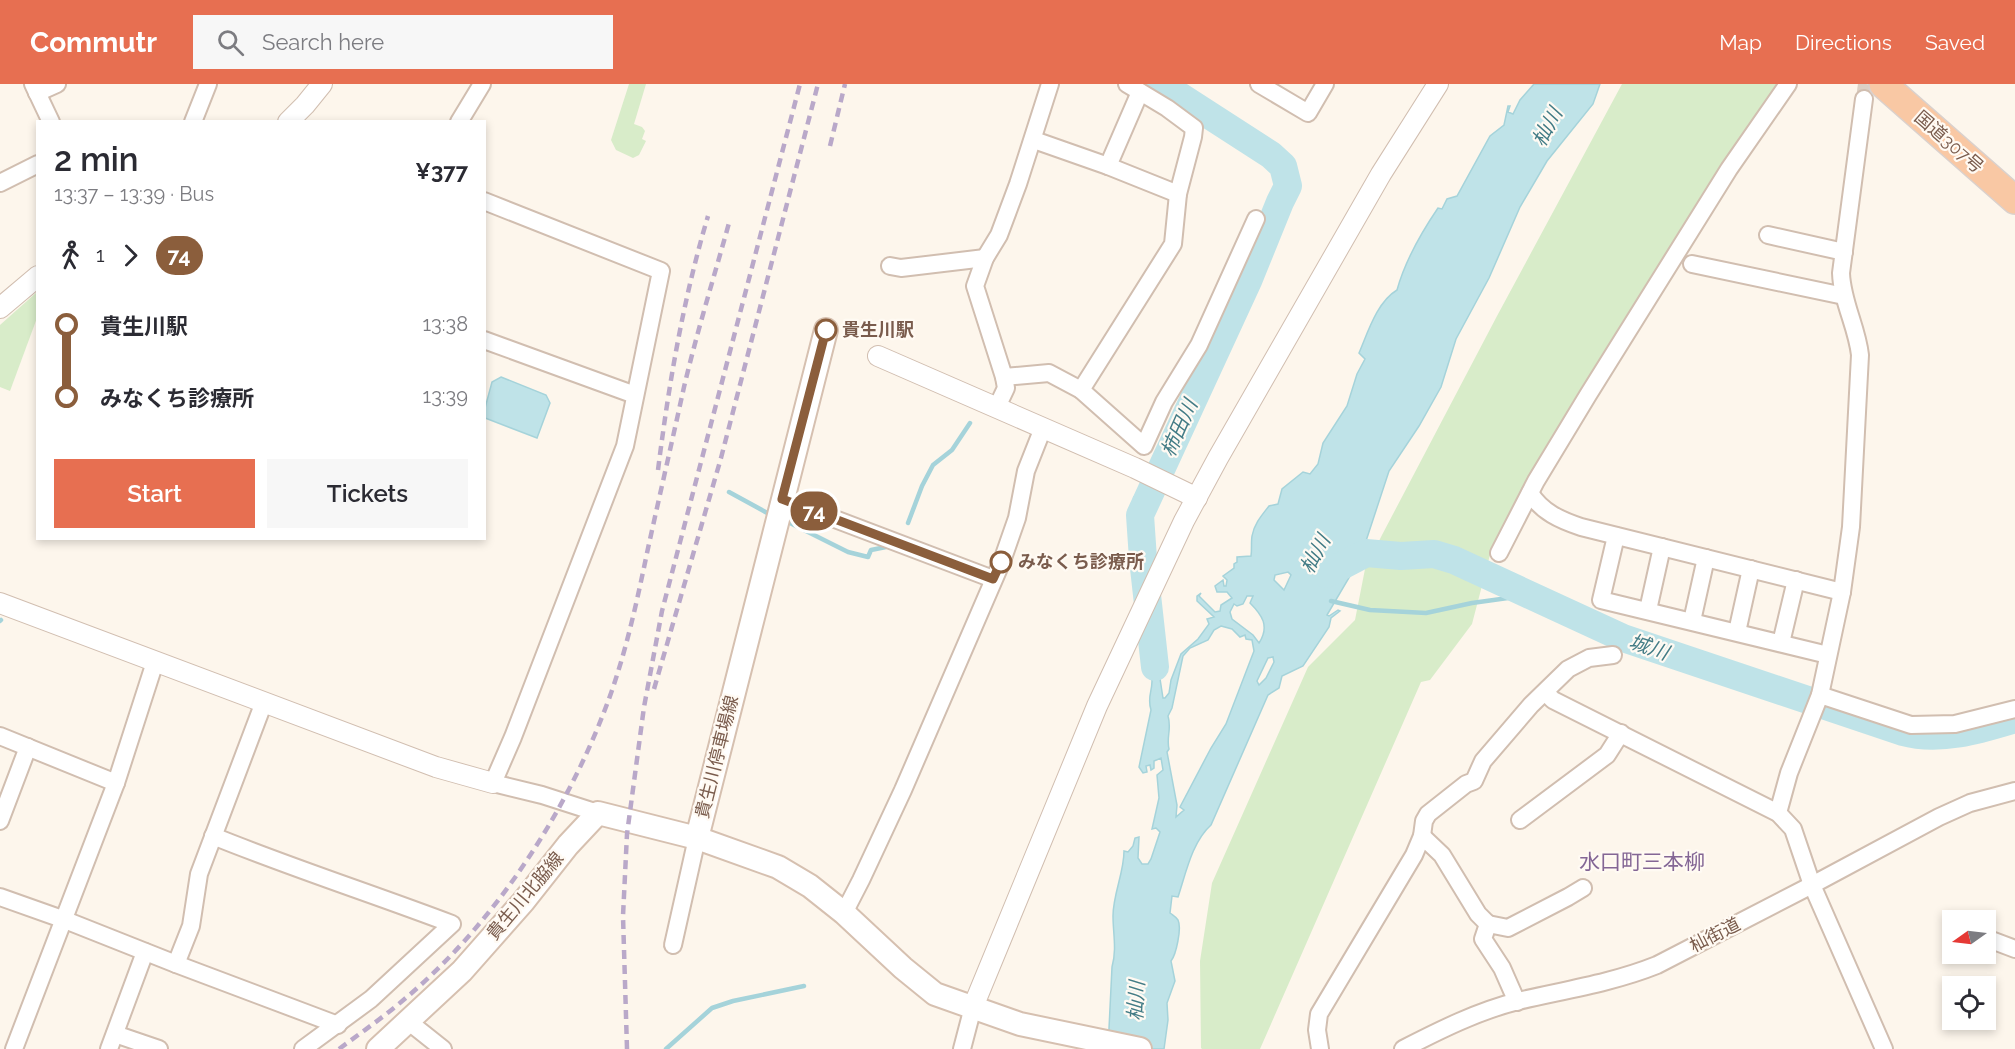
<!DOCTYPE html>
<meta charset="utf-8">
<style>
:root{--surface:#fff;--page:#f7f7f7;--text:#2b2b33;--muted:#7c7c81;--accent:#e76f51}
body{margin:0;font-family:Raleway,"Noto Sans JP",sans-serif;background:var(--page);color:var(--text);height:100vh;display:flex;flex-direction:column;font-size:22px;white-space:nowrap}
*{box-sizing:border-box;margin:0}
p{font-size:20px;color:var(--muted)}
.icon{flex:none;width:33px;height:33px;fill:none;stroke:currentColor;stroke-width:2;stroke-linecap:round;stroke-linejoin:round}
.map{position:relative;flex:1;overflow:hidden}
.sheet{position:absolute;left:36px;top:36px;width:450px;height:420px;display:flex;flex-direction:column;background:var(--surface);border-radius:0px;box-shadow:0 3px 9px #0003}
.sheet>*{flex:none}
.badge{padding:0 12px;border-radius:20px;font-size:21px;line-height:39px}
.needle{width:39px;rotate:256deg}
.tools{position:absolute;left:1942px;top:826px;display:grid;gap:12px}
.tools a{display:grid;place-items:center;width:54px;height:54px;border-radius:0px;background:var(--surface);box-shadow:0 3px 9px #0003;font-size:30px}
.map>.badge{position:absolute;translate:-50% -50%;box-shadow:0 0 0 3px #fff}
.legs{display:flex;align-items:center;gap:9px;height:66px;padding:0 18px;font-size:20px}
.legs p{margin-inline-start:auto}
.headline{display:flex;align-items:center;justify-content:space-between;height:102px;padding:0 18px}
h1{font-size:33px;font-weight:600;line-height:45px}
.primary-button{display:flex;gap:12px;margin-top:auto;padding:12px 18px}
.primary-button a{flex:1;height:69px;border-radius:0px;background:var(--accent);color:#fff;font-size:24px;font-weight:600;line-height:69px;text-align:center}
.primary-button a+a{background:var(--page);color:var(--text)}
ul{padding:0 18px;list-style:none}
li{display:flex;align-items:center;gap:21px;height:72px;font-size:22px}
li i{display:grid;place-items:center;width:9px;height:100%;margin:0 8px;background:currentColor}
li i::after{content:'';width:15px;height:15px;margin:-8px;border:4px solid;border-radius:50%;background:var(--surface)}
li p{margin-inline-start:auto}
li:first-child i{background:linear-gradient(#0000 50%,currentColor 0)}
li:last-child i{background:linear-gradient(currentColor 50%,#0000 0)}
header{display:flex;align-items:center;gap:36px;box-sizing:border-box;height:84px;padding:0 30px;background:var(--accent);color:#fff}
header strong{font-size:28px}
nav{display:flex;gap:33px;margin-inline-start:auto;font-size:21px}
.search{width:420px;height:54px;background:var(--page);display:flex;align-items:center;gap:15px;box-sizing:border-box;padding:0 21px;border-radius:0px;color:var(--muted);font-size:22px}
.map>svg:first-child{display:block}
</style>
<header>
<strong>Commutr</strong>
<div class="search"><svg class="icon" aria-label="search" viewBox="0 0 24 24"><circle cx="10" cy="10" r="6"/><path d="M15 15l6 6"/></svg>Search here</div>
<nav><a>Map</a><a>Directions</a><a>Saved</a></nav>
</header>
<div class="map">
<svg width="2015" height="965" viewBox="0 0 2015 965">
<rect width="100%" height="100%" fill="#fdf6ec"/>
<g fill="#d8ecc9">
<polygon points="629,0 646,0 634,40 642,43 645,47 642,55 646,57 639,71 633,74 616,66 611,56"/>
<polygon points="1622,0 1777,0 1645,208 1491,467 1472,540 1430,596 1421,598 1260,965 1202,965 1201,964 1200,877 1212,799 1308,583 1355,536 1365,485 1382,451 1497,232"/>
<polygon points="37,208 37,234 10,307 0,303 0,241"/>
</g>
<g fill="#bfe3e8" stroke="#a5d3da" stroke-width="1.5" fill-rule="evenodd">
<path d="M 1534,0 L 1600,0 L 1593,20 L 1547,77 L 1520,123 L 1489,194 L 1456,255 L 1441,303 L 1419,342 L 1389,387 L 1366,457 L 1353,487 L 1327,531 L 1329,532 L 1338,526 L 1340,527 L 1331,534 L 1329,543 L 1303,582 L 1282,592 L 1279,604 L 1268,611 L 1211,741 C 1192,758 1186,789 1178,813 L 1172,812 L 1170,829 C 1174,832 1175,832 1178,836 C 1182,844 1176,871 1171,877 L 1175,897 L 1167,919 L 1168,936 L 1164,965 L 1108,965 L 1112,883 C 1117,866 1113,849 1113,832 C 1113,810 1124,789 1124,767 L 1128,768 L 1133,762 L 1135,754 L 1139,753 L 1138,774 L 1142,780 L 1148,780 L 1151,775 L 1160,748 L 1156,744 L 1152,745 L 1159,714 L 1157,691 L 1163,686 L 1161,674 L 1154,677 L 1154,684 L 1151,686 L 1150,681 L 1146,682 L 1147,688 L 1143,689 L 1139,683 L 1151,626 C 1147,613 1152,609 1152,597 C 1151,578 1142,561 1152,543 L 1163,614 L 1165,614 L 1169,609 L 1171,596 L 1181,570 L 1198,555 L 1209,540 L 1207,535 L 1214,533 L 1197,517 L 1197,512 L 1201,509 L 1199,512 L 1215,528 L 1220,527 L 1221,521 L 1232,514 L 1227,508 L 1217,508 L 1215,502 L 1223,496 L 1224,502 L 1226,502 L 1227,496 L 1223,492 L 1234,484 L 1234,480 L 1237,478 L 1237,473 L 1251,472 C 1252,465 1251,458 1252,452 C 1254,440 1262,431 1269,422 L 1278,420 L 1282,405 L 1303,388 L 1310,390 L 1318,380 L 1323,359 L 1347,322 L 1357,290 L 1365,275 L 1359,269 C 1368,248 1377,218 1397,206 C 1405,177 1421,149 1438,124 L 1442,125 L 1447,115 L 1457,112 L 1490,52 L 1504,41 L 1508,22 L 1510,22 L 1508,28 L 1513,30 L 1520,16 ZM 1288,488 L 1291,491 L 1284,506 L 1274,496 L 1275,491 ZM 1247,512 L 1253,512 L 1250,519 C 1262,531 1270,542 1259,559 L 1253,551 L 1232,535 L 1230,528 L 1234,520 L 1237,522 L 1243,520 ZM 1221,542 L 1232,545 L 1240,553 L 1245,551 L 1246,555 L 1252,556 L 1254,567 L 1226,640 L 1211,664 L 1180,723 L 1184,726 L 1176,733 L 1177,721 L 1167,668 L 1169,665 C 1166,653 1172,645 1168,632 L 1172,624 L 1183,572 L 1190,564 L 1208,556 L 1214,546 ZM 1273,573 L 1274,578 L 1266,594 L 1259,601 L 1257,597 L 1268,574 Z"/>
<polygon points="501,293 546,311 550,319 537,354 485,334 485,324 492,298"/>
</g>
<g fill="none" stroke-linecap="round" stroke-linejoin="round">
<g stroke="#a5d3da" stroke-width="4.5">
<polyline points="729,408 771,431"/>
<polyline points="1135,414 1145,420"/>
<polyline points="788,438 848,468 868,473 871,466 886,463"/>
<polyline points="908,439 922,402 933,381 952,366 970,339"/>
<polyline points="1331,517 1370,526 1426,529 1472,519 1530,511"/>
<polyline points="0,537 1,536"/>
<polyline points="666,965 712,924 733,917 804,902"/>
</g>
<g stroke="#bfe3e8" stroke-width="28">
<path d="M 1326,490 L 1366,469 L 1401,472 L 1434,470 L 1454,476 L 1623,554 L 1903,648 C 1940,658 1979,646 2015,635"/>
<polyline points="1155,583 1143,475 1140,431 1248,197 1280,118 1288,102 1283,82 1271,71 1161,0"/>
</g>
<polyline stroke="#dcd0c4" stroke-width="16" stroke-dasharray="16 8" stroke-linecap="butt" points="1864,15 1866,0"/>
<g stroke="#d1beb0" stroke-width="20">
<g id="minor">
<polyline points="33,0 51,38"/>
<polyline points="1259,0 1308,29 1325,0"/>
<polyline points="37,9 57,0"/>
<polyline points="193,38 208,0"/>
<polyline points="459,38 482,0"/>
<polyline points="1034,56 1108,82 1178,110"/>
<polyline points="1108,82 1140,8"/>
<polyline points="0,99 38,80"/>
<polyline points="484,117 661,187 625,362 513,653 493,699 542,711 598,729"/>
<polyline points="1768,151 1844,168"/>
<polyline points="1692,180 1844,212"/>
<polyline points="890,182 901,184 985,174"/>
<polyline points="484,256 635,311"/>
<polyline points="1004,293 1049,289 1081,306 1144,362 1164,318 1199,261 1256,135"/>
<polyline points="1081,306 1173,160 1178,110 1193,53 1194,44 1167,24 1127,0"/>
<polyline points="997,323 1006,304 1004,293 975,202 985,174 999,151 1018,100 1050,0"/>
<path d="M 1530,409 C 1542,428 1560,436 1581,443 L 1842,508"/>
<polyline points="782,415 993,495"/>
<polyline points="1616,452 1601,516 1828,571"/>
<polyline points="1499,469 1536,397 1588,311 1729,85 1788,0"/>
<polyline points="1648,526 1662,463"/>
<polyline points="1692,537 1706,474"/>
<polyline points="1737,548 1751,485"/>
<polyline points="1781,559 1796,496"/>
<polyline points="1545,608 1553,616 1778,729 1793,745 1812,801 1884,965"/>
<polyline points="1820,611 1911,641 1955,640 2015,625"/>
<polyline points="0,652 116,699"/>
<path d="M 1778,729 L 1789,689 L 1820,611 L 1842,508 L 1851,443 L 1860,271 C 1857,243 1842,218 1841,189 L 1864,15"/>
<polyline points="1520,736 1607,671 1621,649"/>
<polyline points="0,737 28,663"/>
<path d="M 213,752 C 292,784 373,810 452,840 L 371,915 L 303,965"/>
<polyline points="1422,752 1442,771 1478,830 1488,840 1483,855 1502,884 1517,918"/>
<polyline points="0,813 65,836 176,880 338,941"/>
<polyline points="844,829 861,796 903,706 1002,477 1017,434 1026,387 1043,344"/>
<polyline points="1488,840 1508,844 1568,813 1583,804"/>
<polyline points="1986,854 2015,865"/>
<polyline points="673,861 697,754"/>
<polyline points="176,880 191,842 199,790 264,618"/>
<polyline points="409,938 443,965"/>
<polyline points="115,950 159,965"/>
<polyline points="14,965 116,699 155,578"/>
<polyline points="109,965 145,868"/>
<polyline points="962,965 973,923"/>
<polyline points="1320,965 1317,946 1319,930 1414,771 1422,752 1424,737 1428,730 1466,700 1474,697 1483,677 1531,621 1568,585 1589,574 1613,571"/>
<path d="M 1403,965 C 1440,946 1478,927 1518,917 C 1565,906 1612,899 1657,881 L 1812,801 L 1939,733 L 1970,719 L 2015,707"/>
</g>
</g>
<g stroke="#d1beb0" stroke-width="22">
<g id="tertiary">
<polyline points="288,38 305,21 322,0"/>
<polyline points="0,224 38,192"/>
<polyline points="878,272 1135,384 1197,414"/>
<polyline points="0,519 436,683 493,699"/>
<polyline points="973,923 1097,622 1184,437 1218,374 1381,90 1438,0"/>
</g>
</g>
<g stroke="#d6c0b0" stroke-width="26">
<g id="secondary">
<polyline points="697,754 826,246"/>
<polyline points="378,965 462,887 523,818 568,761 598,729 697,754 778,783 810,802 844,829 903,884 935,910 1020,940 1140,965"/>
</g>
</g>
<g stroke="#dad1cd" stroke-width="30">
<polyline id="trunk" points="1883,0 2015,116"/>
</g>
<use href="#minor" stroke="#fff" stroke-width="16"/>
<use href="#tertiary" stroke="#fff" stroke-width="20"/>
<use href="#secondary" stroke="#fff" stroke-width="22"/>
<use href="#trunk" stroke="#f9c8a4" stroke-width="27"/>
<g stroke="#b9a8c9" stroke-width="4.5" stroke-dasharray="9 6" stroke-linecap="butt">
<polyline points="830,62 845,0"/>
<path d="M 658,386 C 669,299 683,216 708,132"/>
<polyline points="654,605 721,374 818,0"/>
<path d="M 339,965 C 362,948 385,932 407,913 C 493,840 563,734 604,628 C 624,577 636,522 647,469 C 659,414 672,358 684,303 C 697,248 714,193 729,139"/>
<polyline points="627,965 623,832 627,750 644,623 662,527 800,0"/>
</g>
</g>
<g fill="none" stroke-linecap="round" stroke-linejoin="round">
<g stroke="#fff" stroke-width="14">
<polyline id="line-1" points="826,246 782,415 993,495 1001,478"/>
</g>
<use href="#line-1" stroke="#8b5e3c" stroke-width="9"/>
</g>
<g fill="#fff" stroke="#8b5e3c" stroke-width="3">
<circle cx="826" cy="246" r="10"/>
<circle cx="1001" cy="478" r="10"/>
</g>
<g text-anchor="middle" stroke-width="4.5" stroke-linejoin="round" paint-order="stroke">
<g font-size="18" fill="#7a5c4d" stroke="#fffaf3">
<text transform="translate(1949 58) rotate(41)" y="6">国道307号</text>
<text transform="translate(717 673) rotate(-76)" y="6">貴生川停車場線</text>
<text transform="translate(525 812) rotate(-50)" y="6">貴生川北脇線</text>
<text transform="translate(1715 851) rotate(-27)" y="6">杣街道</text>
</g>
<g font-size="18" font-weight="bold" fill="#7a5c4d" stroke="#fffaf3" text-anchor="start">
<text x="842" y="252">貴生川駅</text>
<text x="1018" y="484">みなくち診療所</text>
</g>
<g font-size="20" font-style="italic" fill="#437c86" stroke="#fffaf3">
<text transform="translate(1547 43) rotate(-62)" y="7">杣川</text>
<text transform="translate(1179 344) rotate(-66)" y="7">柿田川</text>
<text transform="translate(1315 470) rotate(-62)" y="7">杣川</text>
<text transform="translate(1649 563) rotate(19)" y="7">城川</text>
<text transform="translate(1136 917) rotate(-87)" y="7">杣川</text>
</g>
<g font-size="21" fill="#846695" stroke="#fffaf3">
<text x="1642" y="785">水口町三本柳</text>
</g>
</g>
</svg>
<div class="tools">
<a><svg class="needle" viewBox="-14 -14 28 28"><path d="M0-13l5 13h-10z" fill="#e53935"/><path d="M0 13l5-13h-10z" fill="#7c7c81"/></svg></a>
<a><svg class="icon" aria-label="locate" viewBox="0 0 24 24"><circle cx="12" cy="12" r="6"/><path d="M12 2v4M12 18v4M2 12h4M18 12h4"/></svg></a>
</div>
<b class="badge" style="left:814px;top:427px;background:#8b5e3c;color:#fff">74</b>
<section class="sheet">
<div class="headline"><div><h1>2 min</h1><p>13:37 – 13:39 · Bus</p></div><b>¥377</b></div>
<div class="legs"><svg class="icon" aria-label="walk" viewBox="0 0 24 24"><circle cx="13" cy="4" r="2"/><path d="M13 8l-2 6 4 7M11 14l-3 7M7 12l3-4h3l4 4"/></svg>1<svg class="icon" aria-label="forward" viewBox="0 0 24 24"><path d="M9 5l7 7-7 7"/></svg><b class="badge" style="background:#8b5e3c;color:#fff">74</b></div>
<ul>
<li><i style="color:#8b5e3c"></i><b>貴生川駅</b><p>13:38</p></li>
<li><i style="color:#8b5e3c"></i><b>みなくち診療所</b><p>13:39</p></li>
</ul>
<div class="primary-button"><a>Start</a><a>Tickets</a></div>
</section>
</div>
